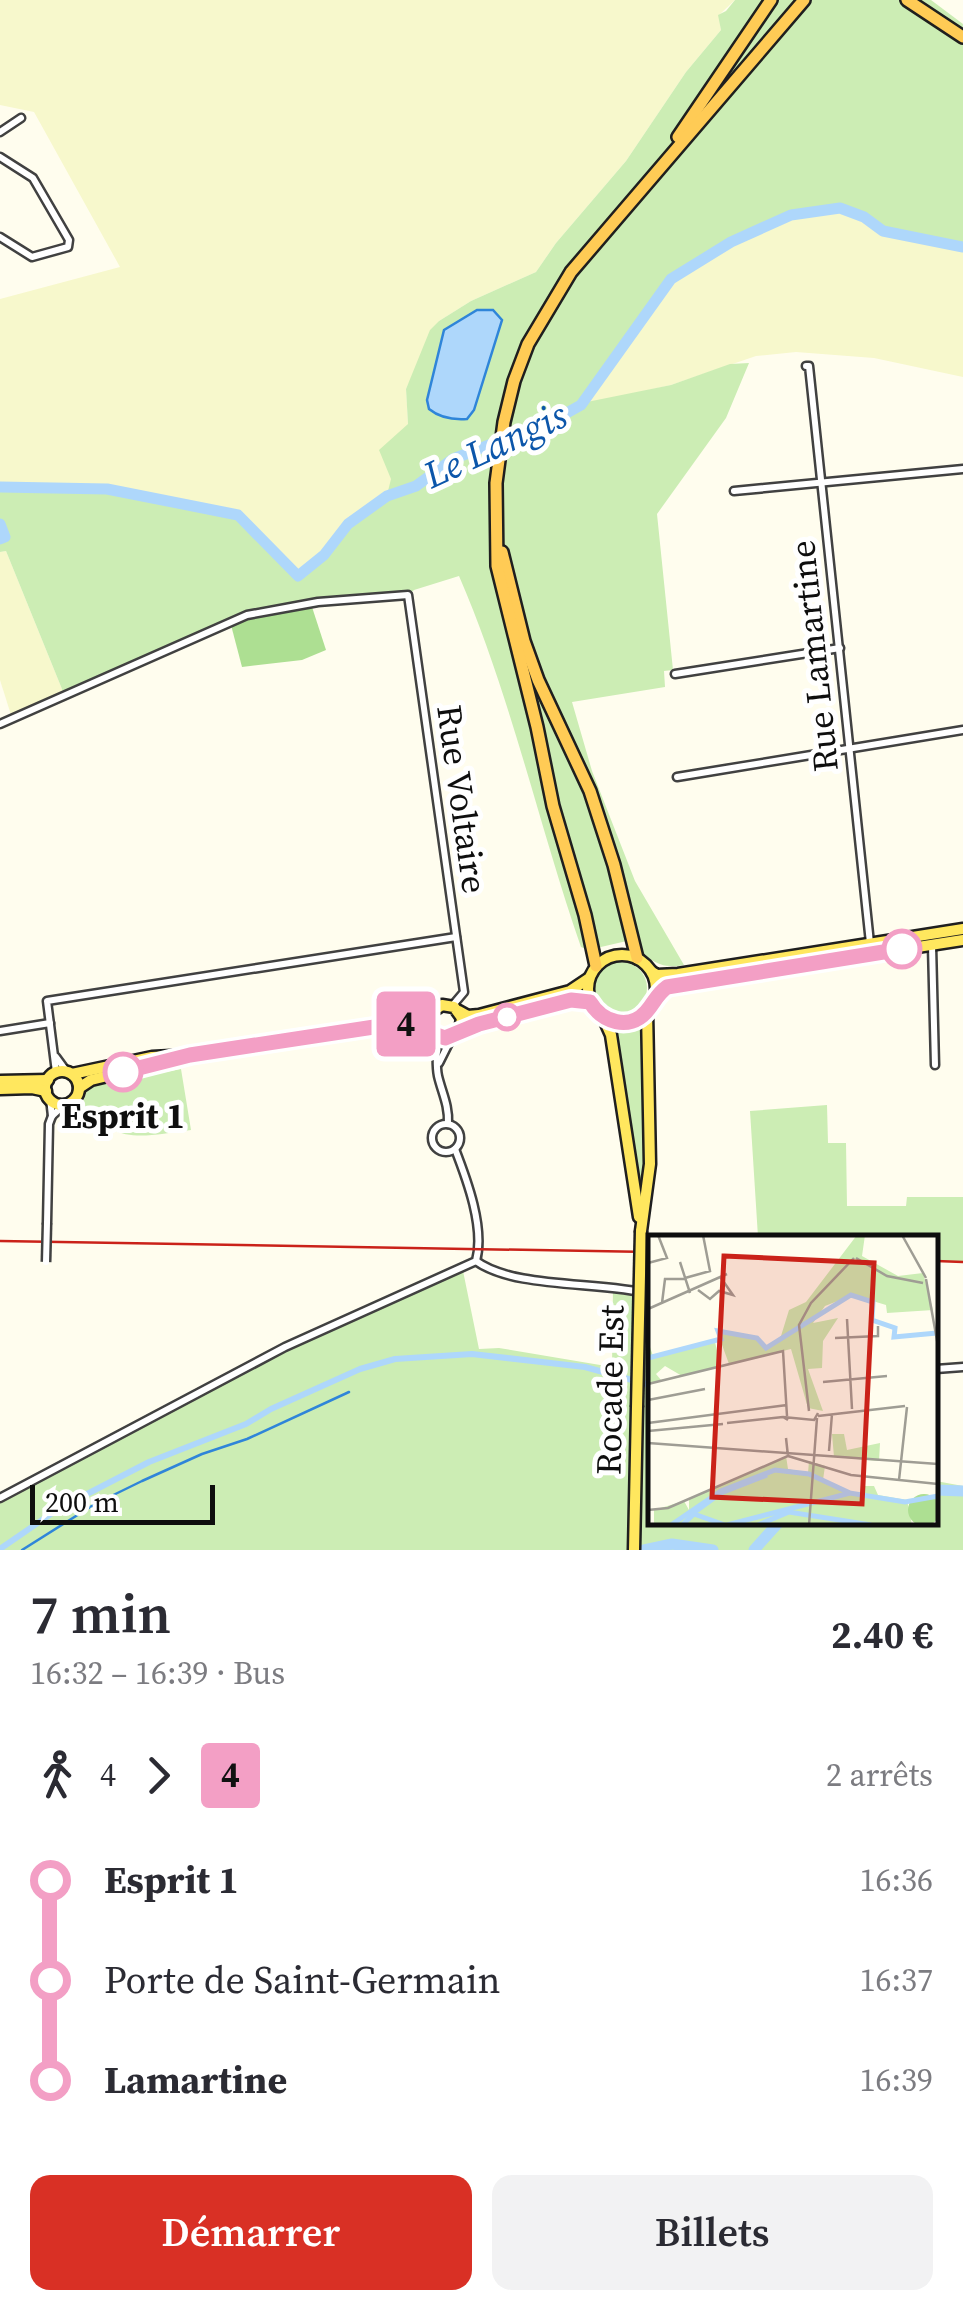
<!DOCTYPE html>
<html lang="fr">
<meta charset="utf-8">
<style>
:root{--surface:#fff;--page:#f2f2f3;--text:#2b2b33;--muted:#7c7c81;--accent:#d93025}
body{margin:0;font-family:"Source Serif 4",serif;background:var(--page);color:var(--text);height:100vh;display:flex;flex-direction:column;font-size:38px;white-space:nowrap}
*{box-sizing:border-box;margin:0}
p{font-size:32px;color:var(--muted)}
.icon{flex:none;width:55px;height:55px;fill:none;stroke:currentColor;stroke-width:2;stroke-linecap:round;stroke-linejoin:round}
.map{position:relative;height:1550px;overflow:hidden}
.details{display:flex;flex-direction:column;background:var(--surface);flex:1}
.details>*{flex:none}
.badge{padding:0 20px;border-radius:8px;font-size:35px;line-height:65px}
.scale{position:absolute;left:30px;bottom:25px;width:185px;box-sizing:border-box;padding-left:10px;border:5px solid #0e0e0e;border-top:0;font-size:28px;line-height:35px;white-space:nowrap;color:#0e0e0e;-webkit-text-stroke:8px #fff;paint-order:stroke}
.map>.badge{position:absolute;translate:-50% -50%;box-shadow:0 0 0 5px #fff}
.legs{display:flex;align-items:center;gap:15px;height:110px;padding:0 30px;font-size:32px}
.legs p{margin-inline-start:auto}
.headline{display:flex;align-items:center;justify-content:space-between;height:170px;padding:0 30px}
h1{font-size:55px;font-weight:600;line-height:75px}
.cta{display:flex;gap:20px;margin-top:auto;padding:20px 30px}
.cta a{flex:1;height:115px;border-radius:20px;background:var(--accent);color:#fff;font-size:40px;font-weight:600;line-height:115px;text-align:center}
.cta a+a{background:var(--page);color:var(--text)}
ul{padding:0 30px;list-style:none}
li{display:flex;align-items:center;gap:35px;height:100px;font-size:38px}
li i{display:grid;place-items:center;width:15px;height:100%;margin:0 12px;background:currentColor}
li i::after{content:'';width:25px;height:25px;margin:-12px;border:8px solid;border-radius:50%;background:var(--surface)}
li p{margin-inline-start:auto}
li:first-child i{background:linear-gradient(#0000 50%,currentColor 0)}
li:last-child i{background:linear-gradient(currentColor 50%,#0000 0)}
.map>svg:first-child{display:block}
</style>
<div class="map">
<svg width="963" height="1550" viewBox="0 0 963 1550">
<rect width="100%" height="100%" fill="#fffdee"/>
<g fill="#f7f8cc">
<polygon points="0,0 735,0 719,15 721,30 686,72 626,161 556,243 536,272 471,301 439,321 406,389 408,424 387,496 348,524 324,555 298,576 238,515 107,489 0,487 0,299 120,267 34,112 0,105"/>
<polygon points="840,208 864,217 884,231 963,247 963,377 874,358 796,352 756,356 671,385 581,405 671,279 731,242 769,224 791,215"/>
<polygon points="6,551 64,694 12,718 0,680 0,552"/>
</g>
<g fill="#ccedb4">
<path d="M 735,0 L 931,0 L 963,24 L 963,247 L 883,231 L 864,217 L 840,208 L 791,215 L 731,242 L 671,279 L 582,403 L 671,385 L 730,364 L 749,363 L 726,418 L 657,514 L 673,670 L 664,671 L 665,687 L 572,702 L 592,771 L 635,881 L 684,965 C 659,970 647,959 631,940 L 588,950 L 581,947 C 538,823 511,696 459,576 L 414,590 L 408,595 L 261,611 L 64,694 L 6,551 L 0,552 L 0,539 L 5,537 L 0,524 L 0,487 L 107,489 L 238,515 L 299,576 L 324,555 L 348,524 L 387,495 L 391,479 L 379,450 L 408,424 L 406,389 L 430,330 L 439,321 L 471,301 L 536,272 L 556,243 L 626,161 L 686,72 L 721,30 L 718,15 L 726,11 Z"/>
<circle cx="621" cy="988" r="26"/>
<polygon points="643,1026 647,1079 645,1185 636,1184 613,1030"/>
<path d="M 181,1069 L 191,1130 C 143,1136 117,1146 82,1105 L 88,1087 Z"/>
<polygon points="827,1105 828,1143 846,1143 847,1206 906,1206 907,1197 963,1197 963,1262 936,1261 936,1238 758,1237 750,1111"/>
<polygon points="462,1266 479,1349 499,1348 612,1367 613,1286 650,1294 650,1522 936,1522 936,1481 963,1486 963,1550 0,1550 0,1498 285,1347"/>
</g>
<polygon fill="#addf92" points="312,607 326,650 302,660 242,667 231,625 261,614"/>
<path fill="#aed7fb" stroke="#2f85d9" stroke-width="2.5" d="M 477,310 L 493,310 L 502,320 L 474,410 L 467,419 C 453,420 440,418 429,409 L 427,400 L 444,330 Z"/>
<g fill="none" stroke-linecap="round" stroke-linejoin="round">
<polyline stroke="#2f85d9" stroke-width="2.5" points="22,1550 95,1504 142,1481 202,1454 247,1439 349,1392"/>
<polyline stroke="#aed7fb" stroke-width="6" points="0,1549 58,1509 149,1462 246,1424 271,1409 360,1369 395,1359 472,1354 585,1367 650,1385"/>
<g stroke="#aed7fb" stroke-width="11">
<polyline points="0,487 107,489 238,515 298,576 324,555 348,524 387,496 416,486 453,459 556,419 581,405 671,279 731,242 791,215 840,208 864,217 883,231 963,247"/>
<polyline points="0,524 5,537 0,539"/>
<polyline points="936,1490 963,1491"/>
<polyline points="644,1550 672,1544 713,1550"/>
<polyline points="754,1550 779,1522"/>
</g>
<g stroke="#414141" stroke-width="11">
<g id="minor">
<polyline points="0,132 21,118"/>
<polyline points="0,157 33,178 69,240 68,247 32,257 0,237"/>
<polyline points="806,366 809,366 870,943"/>
<polyline points="734,491 963,469"/>
<polyline points="675,674 840,648"/>
<polyline points="0,724 247,615 318,602 408,595 464,992 453,1005"/>
<polyline points="677,777 963,730"/>
<polyline points="932,946 935,1065"/>
<polyline points="0,1031 50,1023"/>
<path d="M 434,1035 C 439,1048 435,1062 438,1076 C 442,1093 449,1105 448,1124"/>
<polyline points="56,1057 67,1072"/>
<polyline points="439,1063 452,1037"/>
<polyline points="56,1072 47,1001 456,937"/>
<polyline points="50,1099 52,1116"/>
<circle cx="446" cy="1138" r="14"/>
<polyline points="47,1223 49,1124 52,1116 65,1104"/>
<path d="M 476,1261 C 514,1289 601,1281 650,1294"/>
<polyline points="936,1369 963,1367"/>
<path d="M 0,1498 L 285,1347 L 476,1261 C 485,1228 467,1180 455,1149"/>
</g>
</g>
<g stroke="#1f1f1f" stroke-width="15">
<g id="primary">
<circle cx="622" cy="989" r="34"/>
<polyline points="652,972 657,975 678,974 963,929"/>
<polyline points="655,996 667,987 686,983 963,940"/>
<polyline points="459,1011 468,1016 479,1015 570,991 588,979"/>
<polyline points="603,1017 611,1035 639,1217"/>
<polyline points="460,1031 462,1018 454,1007 442,1005 430,1013 430,1029 445,1038 479,1024 571,1001 590,1003"/>
<circle cx="62" cy="1088" r="17"/>
<polyline points="72,1074 152,1057 190,1055 429,1016"/>
<polyline points="0,1081 48,1080"/>
<polyline points="79,1088 91,1080 170,1061"/>
<polyline points="0,1089 32,1088 46,1091"/>
<polyline points="641,1231 650,1164 647,1011"/>
<polyline points="634,1550 637,1407"/>
</g>
</g>
<g stroke="#1f1f1f" stroke-width="16">
<g id="trunk">
<polyline points="907,0 963,37"/>
<polyline points="678,137 771,0"/>
<polyline points="502,552 524,641 538,680 590,791 614,865 637,958"/>
<polyline points="596,966 585,915 553,806 537,727 497,566 496,483 504,422 514,381 528,344 571,272 804,0"/>
</g>
</g>
<use href="#minor" stroke="#fff" stroke-width="6"/>
<use href="#primary" stroke="#ffe75e" stroke-width="10"/>
<use href="#trunk" stroke="#ffcb55" stroke-width="11"/>
<g stroke="#ca2219" stroke-width="2.5">
<polyline points="0,1241 650,1252"/>
<polyline points="936,1261 963,1262"/>
</g>
<g stroke="#414141" stroke-width="11" stroke-linecap="butt">
<polyline id="minor-bridge" points="46,1262 47,1223"/>
</g>
<g stroke="#1f1f1f" stroke-width="15" stroke-linecap="butt">
<polyline id="primary-bridge" points="637,1407 641,1231"/>
</g>
<use href="#minor-bridge" stroke="#fff" stroke-width="6"/>
<use href="#primary-bridge" stroke="#ffe75e" stroke-width="10"/>
</g>
<g fill="none" stroke-linecap="round" stroke-linejoin="round">
<g stroke="#fff" stroke-width="22">
<path id="line-1" d="M 123,1072 L 190,1055 L 400,1023 L 429,1028 L 434,1034 L 445,1038 L 479,1024 L 571,1000 L 590,1002 C 602,1022 629,1031 646,1012 C 655,1002 656,995 667,987 L 902,949"/>
</g>
<use href="#line-1" stroke="#f39fc5" stroke-width="15"/>
</g>
<g fill="#fff" stroke="#f39fc5" stroke-width="5">
<circle cx="902" cy="949" r="18"/>
<circle cx="507" cy="1017" r="12"/>
<circle cx="123" cy="1072" r="18"/>
</g>
<g text-anchor="middle" stroke-width="10" stroke-linejoin="round" paint-order="stroke">
<g font-size="35" fill="#0e0e0e" stroke="#fff">
<text transform="translate(814 656) rotate(-96)" y="12">Rue Lamartine</text>
<text transform="translate(462 799) rotate(82)" y="12">Rue Voltaire</text>
<text transform="translate(610 1390) rotate(-89)" y="12">Rocade Est</text>
</g>
<g font-size="35" font-weight="bold" fill="#0e0e0e" stroke="#fff">
<text x="123" y="1128">Esprit 1</text>
</g>
<g font-size="38" font-style="italic" fill="#0c56aa" stroke="#fff">
<text transform="translate(495 445) rotate(-25)" y="13">Le Langis</text>
</g>
</g>
<g transform="translate(648 1235)">
<rect width="290" height="290" fill="#fffdee"/>
<path d="M 209,0 L 217,0 L 214,21 L 250,41 L 275,38 L 285,75 L 239,78 L 238,70 L 205,60 L 177,71 L 165,88 L 190,83 L 175,106 L 174,133 L 160,134 L 175,176 L 160,173 L 143,114 L 81,129 L 73,107 L 67,107 L 73,132 L 34,141 L 17,131 L 8,139 L 13,145 L 0,149 L 0,106 L 5,121 L 72,104 L 70,96 L 109,103 L 119,112 L 133,101 L 141,75 L 158,67 ZM 184,199 L 196,199 L 199,215 L 232,208 L 231,226 L 186,222 ZM 138,221 L 140,234 L 160,238 L 161,226 L 177,231 L 175,245 L 204,258 L 216,260 L 217,251 L 226,251 L 230,260 L 259,265 L 264,290 L 6,290 L 6,275 L 36,266 L 41,275 L 41,264 Z" fill="#ccedb4"/>
<path d="M260 275a16 16 0 1 1 32 0a16 16 0 1 1-32 0Z" fill="#addf92"/>
<path fill="none" stroke="#aed7fb" stroke-width="5" d="M 0,123 L 73,104 L 70,96 L 109,103 L 118,113 L 203,60 L 225,67 L 224,85 L 247,93 L 246,102 L 289,98M 44,279 L 73,258 L 119,240M 23,290 L 73,256 L 127,235 L 161,239 L 202,258M 34,290 L 46,279 L 77,290M 79,290 L 202,258 L 257,267 L 290,261M 110,290 L 141,277 L 223,290"/>
<path fill="none" stroke="#9f9d94" stroke-width="2.5" d="M 254,0 L 278,43M 208,23 L 239,41 L 275,48M 32,27 L 42,58M 0,28 L 19,23 L 10,0M 37,43 L 62,36 L 55,0M 278,44 L 290,111M 50,55 L 62,64 L 71,56 L 85,60 L 73,43M 14,68 L 17,44 L 38,44M 0,74 L 79,39M 199,84 L 204,174M 187,103 L 230,101 L 230,91M 175,147 L 239,141M 0,149 L 135,116 L 139,181M 0,165 L 57,154M 161,176 L 151,90 L 163,68 L 206,23M 170,181 L 257,171M 140,185 L 135,182 L 166,185 L 170,178M 0,188 L 139,170M 79,188 L 135,182M 0,196 L 75,189M 0,208 L 290,229M 181,216 L 184,179M 140,221 L 203,240 L 290,249M 251,245 L 259,172M 0,275 L 20,273 L 140,221 L 138,203M 161,290 L 169,183"/>
<path fill="#ca2219" fill-opacity="0.15" stroke="#ca2219" stroke-width="5" d="M 76,21 L 226,28 L 214,269 L 64,262 Z"/>
<rect width="290" height="290" fill="none" stroke="#0e0e0e" stroke-width="5"/>
</g>
</svg>
<div class="scale">200 m</div>
<b class="badge" style="left:406px;top:1024px;background:#f39fc5;color:#111">4</b>
</div>
<section class="details">
<div class="headline"><div><h1>7 min</h1><p>16:32 – 16:39 · Bus</p></div><b>2.40 €</b></div>
<div class="legs"><svg class="icon" aria-label="walk" viewBox="0 0 24 24"><circle cx="13" cy="4" r="2"/><path d="M13 8l-2 6 4 7M11 14l-3 7M7 12l3-4h3l4 4"/></svg>4<svg class="icon" aria-label="forward" viewBox="0 0 24 24"><path d="M9 5l7 7-7 7"/></svg><b class="badge" style="background:#f39fc5;color:#111">4</b><p>2 arrêts</p></div>
<ul>
<li><i style="color:#f39fc5"></i><b>Esprit 1</b><p>16:36</p></li>
<li><i style="color:#f39fc5"></i><span>Porte de Saint-Germain</span><p>16:37</p></li>
<li><i style="color:#f39fc5"></i><b>Lamartine</b><p>16:39</p></li>
</ul>
<div class="cta"><a>Démarrer</a><a>Billets</a></div>
</section>
